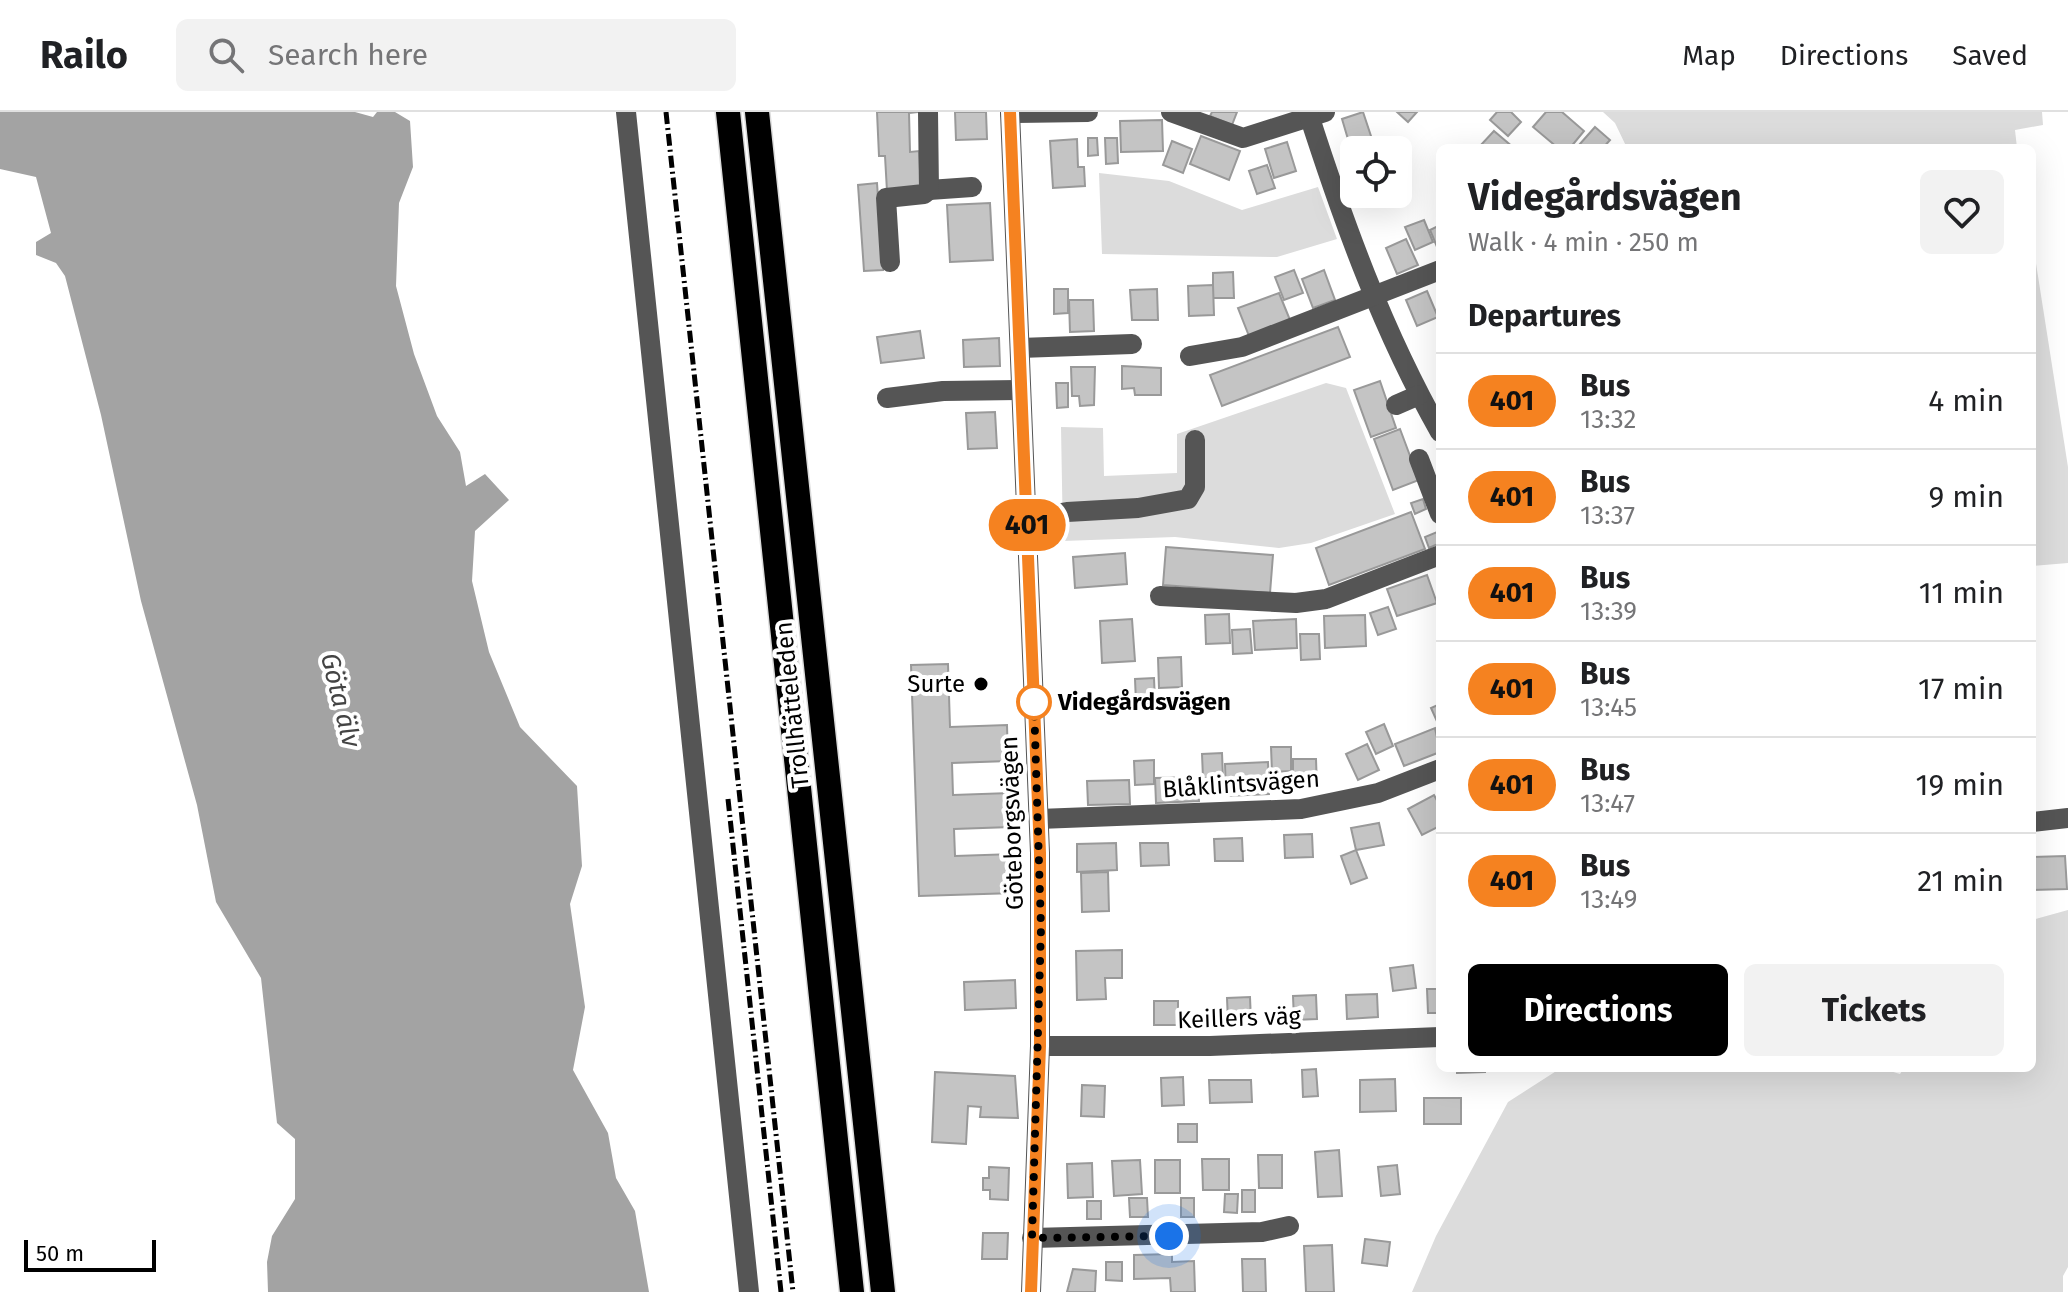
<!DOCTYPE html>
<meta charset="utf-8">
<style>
:root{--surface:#fff;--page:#f2f2f2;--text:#202124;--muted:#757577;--line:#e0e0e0;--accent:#000}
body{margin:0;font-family:"Fira Sans",sans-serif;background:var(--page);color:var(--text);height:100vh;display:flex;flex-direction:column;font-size:30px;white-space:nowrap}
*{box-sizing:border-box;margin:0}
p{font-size:26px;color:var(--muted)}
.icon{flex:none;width:44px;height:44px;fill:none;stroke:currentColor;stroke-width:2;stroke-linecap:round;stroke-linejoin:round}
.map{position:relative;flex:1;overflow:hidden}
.panel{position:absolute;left:1436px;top:32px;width:600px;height:928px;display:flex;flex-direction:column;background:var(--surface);border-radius:12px;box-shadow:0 8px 32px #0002}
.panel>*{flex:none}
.badge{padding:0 16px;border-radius:26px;font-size:28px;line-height:52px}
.tools{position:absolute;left:1340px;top:24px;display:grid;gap:16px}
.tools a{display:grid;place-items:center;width:72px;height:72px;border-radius:12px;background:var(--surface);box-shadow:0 8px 32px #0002;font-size:40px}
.scale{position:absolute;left:24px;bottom:20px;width:132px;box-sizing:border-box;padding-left:8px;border:4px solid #000;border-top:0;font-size:22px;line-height:28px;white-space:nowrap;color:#000;-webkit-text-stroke:6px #fff;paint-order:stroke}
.you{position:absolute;width:40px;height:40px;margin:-20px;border:6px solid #fff;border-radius:50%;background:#1a73e8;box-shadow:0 0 0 12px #1a73e833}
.map>.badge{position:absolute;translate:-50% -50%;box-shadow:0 0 0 4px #fff}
h2{padding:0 32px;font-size:30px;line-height:72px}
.round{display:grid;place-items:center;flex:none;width:84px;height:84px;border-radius:12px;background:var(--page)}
.headline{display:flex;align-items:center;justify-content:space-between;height:136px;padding:0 32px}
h1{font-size:38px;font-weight:700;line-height:60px}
.primary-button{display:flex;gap:16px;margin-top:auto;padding:16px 32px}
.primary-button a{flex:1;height:92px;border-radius:12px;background:var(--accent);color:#fff;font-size:32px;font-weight:700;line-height:92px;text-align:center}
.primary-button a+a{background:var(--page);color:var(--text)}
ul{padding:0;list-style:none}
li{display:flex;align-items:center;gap:24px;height:96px;padding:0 32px;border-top:2px solid var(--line)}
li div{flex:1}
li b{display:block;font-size:30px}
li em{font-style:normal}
li .badge{min-width:88px;font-weight:700;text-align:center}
header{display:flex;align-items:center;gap:48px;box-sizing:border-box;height:112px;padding:0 40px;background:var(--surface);border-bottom:2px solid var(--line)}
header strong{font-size:38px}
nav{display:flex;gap:44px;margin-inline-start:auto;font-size:28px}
.search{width:560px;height:72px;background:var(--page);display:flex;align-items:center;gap:20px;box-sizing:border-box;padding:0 28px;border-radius:12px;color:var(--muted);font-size:30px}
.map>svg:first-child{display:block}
</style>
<header>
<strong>Railo</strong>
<div class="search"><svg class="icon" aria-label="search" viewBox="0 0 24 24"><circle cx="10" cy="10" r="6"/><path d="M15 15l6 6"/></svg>Search here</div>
<nav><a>Map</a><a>Directions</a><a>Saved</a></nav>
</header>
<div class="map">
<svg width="2068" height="1180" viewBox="0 0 2068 1180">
<rect width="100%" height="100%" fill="#fff"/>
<g fill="#dcdcdc">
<polygon points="1603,0 2042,0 2043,13 2015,18 2017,36 1627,36 1615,11"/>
<polygon points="1099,61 1169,69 1242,98 1318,75 1337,127 1277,145 1102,142"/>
<polygon points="2032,126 2068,355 2068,451 2032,454"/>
<polygon points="1326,271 1346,276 1395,402 1311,431 1279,436 1175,425 1063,429 1061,315 1103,316 1104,364 1177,361 1177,322"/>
<polygon points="2068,798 2068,1155 2063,1164 2063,1180 1412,1180 1436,1124 1508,990 1561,956 1880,956 1900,962 1904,956 2032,956 2032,808"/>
</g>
<polygon fill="#a3a3a3" points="0,0 355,0 373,5 377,0 395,0 410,9 413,55 399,91 396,174 414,242 437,304 460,340 466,374 485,362 509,388 475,419 472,469 489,540 520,615 577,674 582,754 570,792 585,895 573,958 608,1021 616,1066 635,1099 649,1180 268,1180 267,1150 272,1124 295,1087 295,1027 277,1011 261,866 216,790 197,693 141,489 101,303 65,164 56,151 36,143 36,130 51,121 36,65 0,57"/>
<g fill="#c4c4c4" stroke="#999" stroke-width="2">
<polygon points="877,0 918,0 909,1 910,40 919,39 921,78 887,79 885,44 879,44"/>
<polygon points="955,0 986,0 987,27 956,28"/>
<polygon points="1212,0 1237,0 1232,13 1210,4"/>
<polygon points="1363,0 1372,27 1350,34 1342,7"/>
<polygon points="1397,0 1417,0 1408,10"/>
<polygon points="1497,0 1511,0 1521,10 1508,24 1490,8"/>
<polygon points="1546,0 1562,0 1584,19 1570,36 1558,36 1533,15"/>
<polygon points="1162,8 1163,39 1121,40 1120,9"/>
<polygon points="1595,15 1610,28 1603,36 1582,36 1579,33"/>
<polygon points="1494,19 1514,36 1479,35"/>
<polygon points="1201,24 1240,39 1229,68 1190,52"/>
<polygon points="1088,26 1097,26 1098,43 1088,44"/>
<polygon points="1105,26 1117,26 1118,51 1106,52"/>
<polygon points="1077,27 1078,55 1084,55 1085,74 1053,76 1050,29"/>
<polygon points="1172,29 1192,37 1183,61 1163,53"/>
<polygon points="1287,30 1296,59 1274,66 1265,37"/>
<polygon points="1267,53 1275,76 1257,82 1249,59"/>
<polygon points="877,71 883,158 864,159 858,73"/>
<polygon points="990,91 993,148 950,150 947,93"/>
<polygon points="1424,108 1433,130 1415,138 1405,115"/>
<polygon points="1440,113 1440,142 1430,118"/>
<polygon points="1406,127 1418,153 1397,162 1386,136"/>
<polygon points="1294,158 1303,181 1284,188 1275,165"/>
<polygon points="1324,158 1335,188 1313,196 1302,167"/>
<polygon points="1233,160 1234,186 1213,186 1213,161"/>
<polygon points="1213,173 1214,203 1189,204 1188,174"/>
<polygon points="1054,177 1068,177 1068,201 1054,202"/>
<polygon points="1157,177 1158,208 1132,208 1130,178"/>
<polygon points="1427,179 1438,205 1417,214 1406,188"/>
<polygon points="1279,181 1290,208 1249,224 1238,196"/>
<polygon points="1069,188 1093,188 1094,219 1070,220"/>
<polygon points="1338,215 1350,245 1222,294 1210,263"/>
<polygon points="920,219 924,246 881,251 877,225"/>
<polygon points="999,226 1000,254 964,255 963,228"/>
<polygon points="1122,254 1161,256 1161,283 1135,283 1134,276 1122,277"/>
<polygon points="1071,255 1095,255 1094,293 1080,294 1079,284 1072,284"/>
<polygon points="1380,269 1396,316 1371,325 1354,278"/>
<polygon points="1056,271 1068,271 1068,295 1057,296"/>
<polygon points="995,300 997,336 968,337 966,301"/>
<polygon points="1400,317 1419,368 1393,378 1374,327"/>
<polygon points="1423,387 1426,397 1415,402 1411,391"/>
<polygon points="1411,400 1425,437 1329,473 1316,436"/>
<polygon points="1437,420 1440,431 1429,436 1425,425"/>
<polygon points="1166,435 1273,443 1270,481 1163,473"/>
<polygon points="1125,441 1127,472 1075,476 1073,445"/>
<polygon points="1427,463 1437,491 1397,504 1387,477"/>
<polygon points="1388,495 1396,517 1378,523 1370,501"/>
<polygon points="1229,502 1230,531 1206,532 1205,503"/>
<polygon points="1365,503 1366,534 1325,536 1324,504"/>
<polygon points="1132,507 1135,549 1102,551 1100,509"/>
<polygon points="1296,507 1297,536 1255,538 1253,509"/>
<polygon points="1250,517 1252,541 1233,542 1232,518"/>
<polygon points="1300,522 1319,522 1320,547 1301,548"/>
<polygon points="1181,545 1182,575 1159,576 1158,546"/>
<polygon points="948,552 950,615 1007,613 1008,649 952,651 953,683 1010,681 1011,715 954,717 955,744 1014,742 1015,781 919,784 911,553"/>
<polygon points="1154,566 1155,590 1136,591 1135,567"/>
<polygon points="1440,592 1440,616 1431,596"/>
<polygon points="1384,612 1393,634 1376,642 1366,620"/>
<polygon points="1435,616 1440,640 1404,654 1395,632"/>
<polygon points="1367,632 1379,658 1358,668 1346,642"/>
<polygon points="1271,635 1291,635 1291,659 1272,660"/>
<polygon points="1222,641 1223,666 1203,666 1202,642"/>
<polygon points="1293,647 1316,647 1317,676 1293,676"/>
<polygon points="1154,648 1154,672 1135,673 1134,649"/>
<polygon points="1268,650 1269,682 1226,684 1225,652"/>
<polygon points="1198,665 1199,689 1156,691 1155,666"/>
<polygon points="1129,668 1130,692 1088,693 1087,669"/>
<polygon points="1434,683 1440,694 1440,714 1422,723 1408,697"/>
<polygon points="1379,711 1384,733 1356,738 1351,716"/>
<polygon points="1312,722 1313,745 1285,746 1284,723"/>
<polygon points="1242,726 1243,749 1215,749 1214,727"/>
<polygon points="1116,731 1117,758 1077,760 1077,732"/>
<polygon points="1140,731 1168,731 1169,753 1141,754"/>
<polygon points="1356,738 1367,766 1351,772 1341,744"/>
<polygon points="2065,744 2067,777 2032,778 2032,745"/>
<polygon points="1108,760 1109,799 1082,800 1081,761"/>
<polygon points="1122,838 1122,866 1105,866 1106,887 1077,888 1076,839"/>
<polygon points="1413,853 1416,876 1393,879 1390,856"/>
<polygon points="1015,868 1016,896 965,898 964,870"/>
<polygon points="1427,877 1440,877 1440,901 1428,901"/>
<polygon points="1377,882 1378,905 1347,907 1346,883"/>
<polygon points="1316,883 1317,907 1294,908 1293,884"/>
<polygon points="1250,885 1251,909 1228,910 1227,886"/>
<rect x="1154" y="889" width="24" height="24"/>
<polygon points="1457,956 1485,956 1485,960 1457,961"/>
<polygon points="1316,957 1318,984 1303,985 1302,958"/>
<polygon points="935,960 1015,964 1018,1006 980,1005 981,995 968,994 966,1032 932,1030"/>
<polygon points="1183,965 1184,993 1162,994 1161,966"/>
<polygon points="1395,967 1396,999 1360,1000 1360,968"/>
<polygon points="1209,968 1251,968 1252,990 1210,991"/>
<polygon points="1082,973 1105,974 1104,1005 1081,1004"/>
<rect x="1424" y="986" width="37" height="26"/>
<rect x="1178" y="1012" width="19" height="18"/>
<polygon points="1339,1038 1342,1084 1318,1085 1315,1040"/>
<polygon points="1258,1043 1282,1043 1282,1076 1259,1076"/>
<polygon points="1202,1047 1229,1047 1229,1078 1203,1078"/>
<polygon points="1140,1048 1142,1082 1114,1084 1112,1049"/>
<rect x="1155" y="1048" width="25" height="33"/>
<polygon points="1092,1051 1093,1085 1068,1086 1067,1052"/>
<polygon points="1397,1053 1400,1082 1381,1084 1378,1055"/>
<polygon points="989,1055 1009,1056 1008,1088 990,1087 990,1078 983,1078 983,1066 989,1066"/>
<rect x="1242" y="1078" width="13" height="22"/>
<polygon points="1225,1082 1238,1082 1237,1101 1224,1100"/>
<polygon points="1129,1086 1147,1086 1148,1105 1130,1105"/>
<rect x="1181" y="1086" width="13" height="19"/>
<rect x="1087" y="1089" width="14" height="18"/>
<polygon points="983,1121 1008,1121 1007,1147 982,1147"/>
<polygon points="1365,1127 1390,1130 1387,1154 1362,1151"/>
<polygon points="1332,1133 1334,1180 1306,1180 1304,1134"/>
<polygon points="1172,1142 1172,1150 1194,1149 1195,1180 1171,1180 1170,1166 1134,1167 1134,1143"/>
<polygon points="1242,1147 1265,1147 1266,1180 1243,1180"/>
<polygon points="1106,1150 1122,1150 1122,1169 1106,1168"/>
<polygon points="1073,1157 1096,1159 1095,1180 1067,1180"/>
</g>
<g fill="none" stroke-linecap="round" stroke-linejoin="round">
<g stroke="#dbdbdb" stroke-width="27">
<g id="highway">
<polyline points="728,0 852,1180"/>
<polyline points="757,0 883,1180"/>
</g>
</g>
<g stroke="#555" stroke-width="20">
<polyline points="626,0 749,1180"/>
<polyline points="1010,0 1040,741 1040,934 1031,1180"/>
<polyline points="1171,0 1243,26 1325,0"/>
<path d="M 1308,0 C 1343,109 1383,220 1440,320"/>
<polyline points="1010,1 1088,0"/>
<polyline points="929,78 972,75"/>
<polyline points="890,150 886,86 924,82 929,78 928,0"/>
<polyline points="1020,236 1132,232"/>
<polyline points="1190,244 1242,235 1440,158"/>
<polyline points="887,286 943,279 1021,278"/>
<polyline points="1396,293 1419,283"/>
<polyline points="1419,347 1440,402"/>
<polyline points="1027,407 1067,400 1138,396 1188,387 1195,375 1195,328"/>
<polyline points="1160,484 1296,491 1326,487 1440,443"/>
<polyline points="1039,707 1301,697 1378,681 1440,657"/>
<polyline points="2032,710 2068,706"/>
<polyline points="1040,934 1210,934 1440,925"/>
<polyline points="1032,1126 1262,1120 1289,1114"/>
</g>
<use href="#highway" stroke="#000" stroke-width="24"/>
<g stroke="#000" stroke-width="5" stroke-dasharray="12 4 2 4" stroke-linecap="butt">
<polyline points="666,0 793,1180"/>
<polyline points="728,687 781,1180"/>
</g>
</g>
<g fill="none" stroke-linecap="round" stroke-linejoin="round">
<g stroke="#fff" stroke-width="18">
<polyline id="line" points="1010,0 1040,741 1040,934 1031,1180"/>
</g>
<use href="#line" stroke="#f58220" stroke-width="12"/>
<polyline stroke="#000" stroke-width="8" stroke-dasharray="0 14.4" points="1034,590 1041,816 1032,1126 1169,1124"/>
</g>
<circle fill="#000" stroke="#fff" stroke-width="3" cx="981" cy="572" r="8"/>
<circle fill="#fff" stroke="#f58220" stroke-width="4" cx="1034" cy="590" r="16"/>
<g text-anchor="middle" stroke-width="8" stroke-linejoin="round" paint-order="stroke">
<g font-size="24" fill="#000" stroke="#fff" text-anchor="end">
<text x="965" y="580">Surte</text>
</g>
<g font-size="24" font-weight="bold" fill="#000" stroke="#fff" text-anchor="start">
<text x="1058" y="598">Videgårdsvägen</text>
</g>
<g font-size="24" fill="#000" stroke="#fff">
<text transform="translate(792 593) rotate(-96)" y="8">Trollhätteleden</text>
<text transform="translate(1241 672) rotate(-4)" y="8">Blåklintsvägen</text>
<text transform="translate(1012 711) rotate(-92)" y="8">Göteborgsvägen</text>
<text transform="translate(1239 906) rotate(-2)" y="8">Keillers väg</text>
</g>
<g font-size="26" font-style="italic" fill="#444" stroke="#fff">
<text transform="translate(341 588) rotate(76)" y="9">Göta älv</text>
</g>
</g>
</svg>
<div class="tools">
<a><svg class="icon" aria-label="locate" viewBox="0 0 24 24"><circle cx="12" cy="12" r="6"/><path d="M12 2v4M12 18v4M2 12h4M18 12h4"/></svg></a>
</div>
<div class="scale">50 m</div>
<div class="you" style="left:1169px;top:1124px"></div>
<b class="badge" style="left:1027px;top:413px;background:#f58220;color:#111">401</b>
<section class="panel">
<div class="headline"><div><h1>Videgårdsvägen</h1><p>Walk · 4 min · 250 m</p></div><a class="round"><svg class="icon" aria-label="heart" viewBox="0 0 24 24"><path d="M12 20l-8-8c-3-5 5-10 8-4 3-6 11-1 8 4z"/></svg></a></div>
<h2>Departures</h2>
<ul>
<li><span class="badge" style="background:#f58220;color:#111">401</span><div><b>Bus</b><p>13:32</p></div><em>4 min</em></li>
<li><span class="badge" style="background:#f58220;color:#111">401</span><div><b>Bus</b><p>13:37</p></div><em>9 min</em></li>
<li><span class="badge" style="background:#f58220;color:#111">401</span><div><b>Bus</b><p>13:39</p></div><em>11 min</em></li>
<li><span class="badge" style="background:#f58220;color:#111">401</span><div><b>Bus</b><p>13:45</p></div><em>17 min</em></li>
<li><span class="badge" style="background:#f58220;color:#111">401</span><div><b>Bus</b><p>13:47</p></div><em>19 min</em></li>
<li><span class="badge" style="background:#f58220;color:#111">401</span><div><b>Bus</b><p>13:49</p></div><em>21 min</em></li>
</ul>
<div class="primary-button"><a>Directions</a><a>Tickets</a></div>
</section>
</div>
